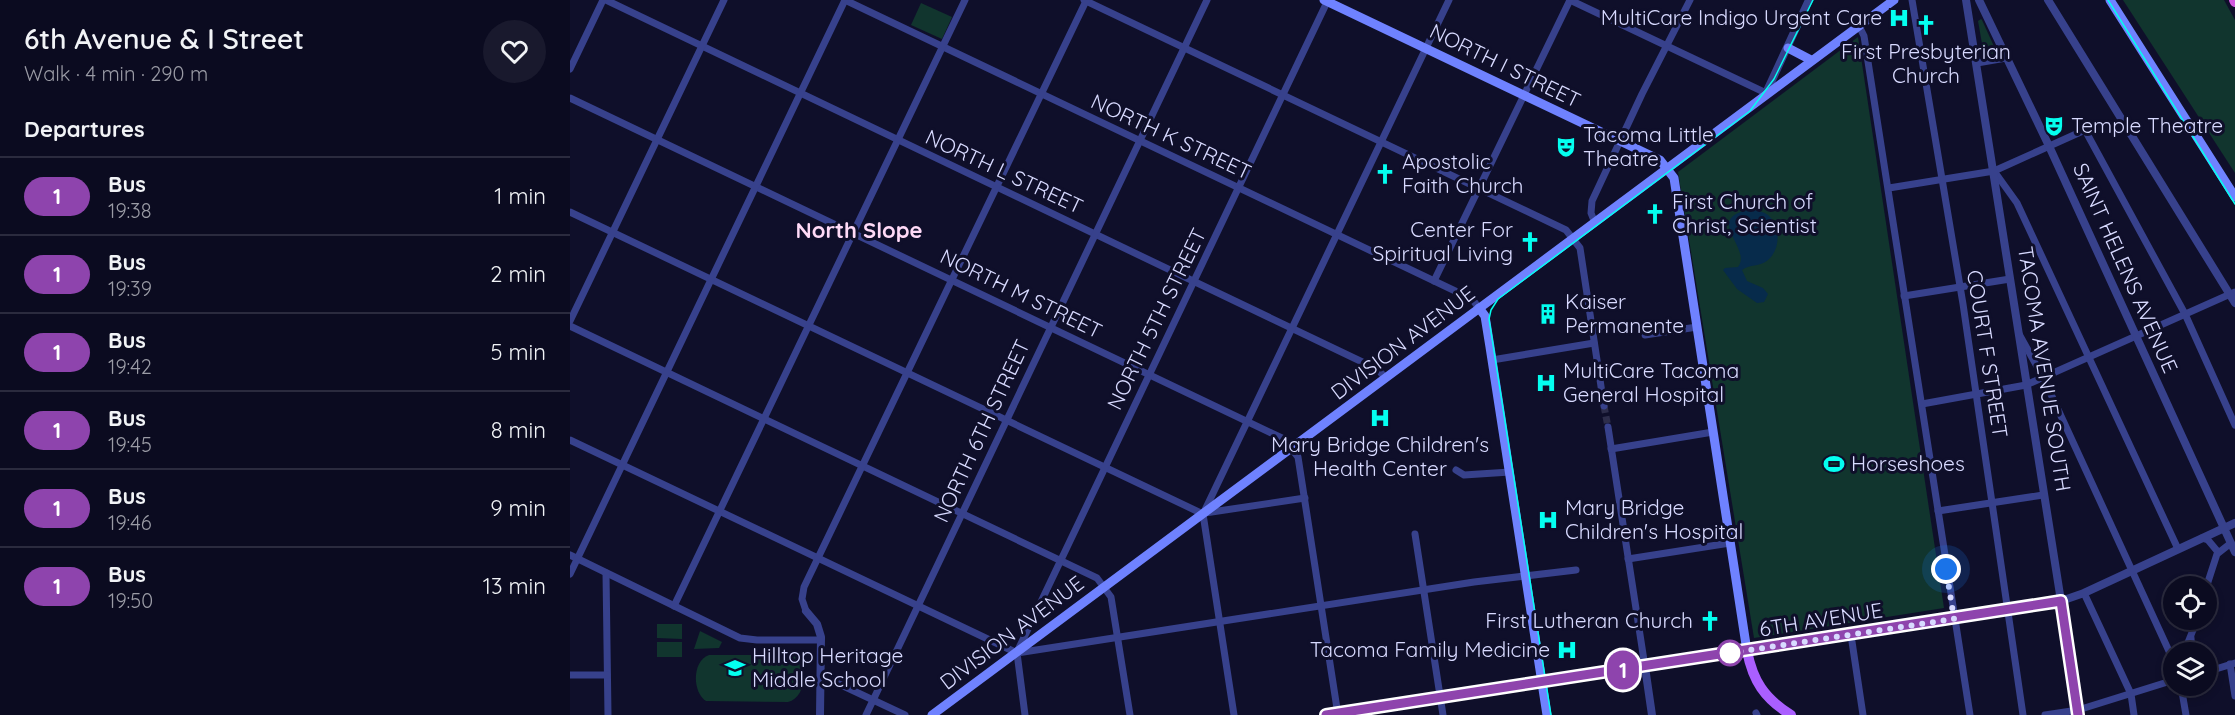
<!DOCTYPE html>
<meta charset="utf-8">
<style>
:root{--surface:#0b0b20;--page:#19192d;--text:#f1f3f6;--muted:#9a9ba5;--line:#2b2b3e}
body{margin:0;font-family:Quicksand,sans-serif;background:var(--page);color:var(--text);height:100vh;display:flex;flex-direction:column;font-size:22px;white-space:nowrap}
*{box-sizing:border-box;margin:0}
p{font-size:20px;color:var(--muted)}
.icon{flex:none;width:33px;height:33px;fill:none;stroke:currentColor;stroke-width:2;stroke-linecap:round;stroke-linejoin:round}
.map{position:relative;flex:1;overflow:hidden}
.details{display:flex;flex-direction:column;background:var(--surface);width:570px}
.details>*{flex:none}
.badge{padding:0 12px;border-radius:20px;font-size:21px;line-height:39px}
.fabs{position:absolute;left:1593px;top:576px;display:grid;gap:12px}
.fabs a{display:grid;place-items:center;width:54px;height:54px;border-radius:50%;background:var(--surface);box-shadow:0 3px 9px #0003,0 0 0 2px var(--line);font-size:30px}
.you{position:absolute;width:30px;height:30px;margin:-15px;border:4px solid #fff;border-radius:50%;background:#1a73e8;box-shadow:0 0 0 9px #1a73e833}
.map>.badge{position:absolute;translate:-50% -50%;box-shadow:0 0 0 3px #fff}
h2{padding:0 24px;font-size:22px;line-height:54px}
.round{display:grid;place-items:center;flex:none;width:63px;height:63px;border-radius:32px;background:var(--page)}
.overview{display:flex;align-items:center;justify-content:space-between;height:102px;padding:0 24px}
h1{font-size:28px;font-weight:600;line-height:45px}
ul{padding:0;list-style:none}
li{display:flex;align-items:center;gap:18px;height:78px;padding:0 24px;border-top:2px solid var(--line)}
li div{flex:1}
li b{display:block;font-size:22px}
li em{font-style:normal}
li .badge{min-width:66px;font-weight:700;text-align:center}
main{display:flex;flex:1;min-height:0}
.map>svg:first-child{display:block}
</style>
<main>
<section class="details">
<div class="overview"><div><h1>6th Avenue &amp; I Street</h1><p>Walk · 4 min · 290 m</p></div><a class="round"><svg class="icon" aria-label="heart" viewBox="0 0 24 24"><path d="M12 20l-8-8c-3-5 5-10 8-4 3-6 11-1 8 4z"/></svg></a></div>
<h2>Departures</h2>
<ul>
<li><span class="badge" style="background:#8e44ad;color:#fff">1</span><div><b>Bus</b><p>19:38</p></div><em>1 min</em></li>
<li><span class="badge" style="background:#8e44ad;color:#fff">1</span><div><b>Bus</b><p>19:39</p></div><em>2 min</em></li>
<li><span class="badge" style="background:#8e44ad;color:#fff">1</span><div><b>Bus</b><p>19:42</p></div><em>5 min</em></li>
<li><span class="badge" style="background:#8e44ad;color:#fff">1</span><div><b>Bus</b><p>19:45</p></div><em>8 min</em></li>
<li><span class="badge" style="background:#8e44ad;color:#fff">1</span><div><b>Bus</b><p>19:46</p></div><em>9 min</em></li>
<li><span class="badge" style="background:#8e44ad;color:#fff">1</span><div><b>Bus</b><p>19:50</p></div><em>13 min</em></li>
</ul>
</section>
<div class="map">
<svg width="1665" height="715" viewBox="0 0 1665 715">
<rect width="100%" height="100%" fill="#0f0f2a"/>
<g fill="#11352e">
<polygon points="1553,0 1654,0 1665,20 1665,173"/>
<polygon points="351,3 382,17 372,39 341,25"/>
<polygon points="1411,19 1412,20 1427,53 1414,55 1408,21"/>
<polygon points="1288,37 1374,608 1184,638 1108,172"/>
<polygon points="87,624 112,624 112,639 87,638"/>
<polygon points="130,631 152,642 149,648 124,649"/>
<rect x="87" y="642" width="25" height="15"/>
<path d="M 139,655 L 223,655 C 238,665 237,697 218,702 L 136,701 C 122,692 122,661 139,655 Z"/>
</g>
<path fill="#072b4b" d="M 1182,209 C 1188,211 1196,212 1200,217 C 1211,228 1210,250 1198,260 C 1190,267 1179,264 1172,270 L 1177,281 L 1193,288 L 1198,294 L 1194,302 L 1187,303 L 1167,289 L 1153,270 L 1155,268 L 1168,267 C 1183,248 1131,218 1182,209 Z"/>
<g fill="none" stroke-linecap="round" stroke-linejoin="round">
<polyline stroke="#2d2d4a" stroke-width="7" stroke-dasharray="7 3.5" stroke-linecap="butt" points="1034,406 1038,427"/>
<g stroke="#37418c" stroke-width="7">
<polyline points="36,0 807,369 816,378"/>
<polyline points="275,0 902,299 909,308"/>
<polyline points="514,0 996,230 1010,248 1034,406"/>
<polyline points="1000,0 1196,93"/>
<polyline points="1342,0 1393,304 1453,715"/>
<polyline points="1289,26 1294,36 1400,715"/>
<polyline points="1407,63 1436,58"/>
<polyline points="0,69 33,0"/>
<polyline points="0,98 714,439 728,457 768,715"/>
<polyline points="1424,171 1447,203 1608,549"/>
<polyline points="1319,188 1424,171 1515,130 1615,314 1665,425"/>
<polyline points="0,212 633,514"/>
<polyline points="1025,223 1021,213 1022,201 1072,94 1120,0"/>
<polyline points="864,281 1000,0"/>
<polyline points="1334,296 1440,279"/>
<polyline points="0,321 154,0"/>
<polyline points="0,326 527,578 541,597 560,715"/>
<polyline points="1449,334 1474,379 1604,662"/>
<polyline points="1075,335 1127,327"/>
<polyline points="922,360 1024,343"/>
<polyline points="1352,404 1456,385 1665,292"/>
<polyline points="1038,427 1075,667"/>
<polyline points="0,440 447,653"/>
<polyline points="1041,449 1143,432"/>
<polyline points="886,470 894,475 940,472"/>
<polyline points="1368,511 1473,495"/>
<polyline points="634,512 879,0"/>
<polyline points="635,513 735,498"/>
<polyline points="633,514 664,715"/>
<polyline points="845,534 873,715"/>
<polyline points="1632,538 1638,540 1648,552"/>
<polyline points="0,555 170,638 187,640 251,640"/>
<polyline points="1058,559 1160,543"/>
<polyline points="36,573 38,715"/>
<polyline points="0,574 275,0"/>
<polyline points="1636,588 1647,554 1661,543"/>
<polyline points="1514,593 1561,694 1564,715"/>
<polyline points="104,606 395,0"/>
<polyline points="236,611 232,599 234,587 516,1"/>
<polyline points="1281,635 1293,715"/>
<polyline points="1621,638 1622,652"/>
<polyline points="448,650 758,0"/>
<polyline points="447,653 904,582 1006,570"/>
<polyline points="447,653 455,715"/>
<polyline points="1600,653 1617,645 1627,620"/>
<polyline points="1660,664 1665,696"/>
<polyline points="1636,672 1665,663"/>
<polyline points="0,675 37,675"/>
<polyline points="252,676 335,715"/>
<polyline points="1611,686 1616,715"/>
<polyline points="1186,713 1187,715"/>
<polyline points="296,715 637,0"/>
<polyline points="1475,715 1508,710 1604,680"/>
</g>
<g stroke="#37418c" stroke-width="8">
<polyline points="1396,0 1491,601 1514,593 1665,523"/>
<polyline points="1409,0 1479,146 1665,552"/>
<polyline points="1478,0 1665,303"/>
<polyline points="1196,93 1239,0"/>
<polyline points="236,611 247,624 251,637 250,715"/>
<polyline points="1075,667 1082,715"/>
</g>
<g stroke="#6f82ff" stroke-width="9">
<polyline points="754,0 1090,160 1104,178 1177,651"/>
<polyline points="1540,0 1665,197"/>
<polyline points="1218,48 1241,60"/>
<polyline points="909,308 915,316 920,347 977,715"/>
<polyline points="362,715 1324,0"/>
</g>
<g stroke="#aa5fff" stroke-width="10">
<path d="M 1177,651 C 1183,681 1194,698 1221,715"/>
<polyline points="756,715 1491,601 1509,715"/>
</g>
<polyline stroke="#d459e0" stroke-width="10" points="1664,0 1665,2"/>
<g stroke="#04fff0" stroke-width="1.5">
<polyline points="1538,0 1665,204"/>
<polyline points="981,715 919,319 921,310 928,299 1180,111 1204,79 1243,0"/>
</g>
</g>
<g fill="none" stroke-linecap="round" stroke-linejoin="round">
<g stroke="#fff" stroke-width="14">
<polyline id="line" points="756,715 1491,601 1508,715"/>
</g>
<use href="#line" stroke="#8e44ad" stroke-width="9"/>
<polyline stroke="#d8daff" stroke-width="6" stroke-dasharray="0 10.8" points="1160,653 1384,619 1376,569"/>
</g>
<defs>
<g id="hospital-bare" transform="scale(1.62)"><path d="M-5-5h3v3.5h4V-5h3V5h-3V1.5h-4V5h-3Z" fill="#04fff0" stroke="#0f0f2a" stroke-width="2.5" paint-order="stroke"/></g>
<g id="church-bare" transform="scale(1.62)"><path d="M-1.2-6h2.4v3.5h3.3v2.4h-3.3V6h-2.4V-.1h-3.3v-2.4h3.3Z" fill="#04fff0" stroke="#0f0f2a" stroke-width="2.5" paint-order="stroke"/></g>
<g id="theatre-bare" transform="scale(1.62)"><path d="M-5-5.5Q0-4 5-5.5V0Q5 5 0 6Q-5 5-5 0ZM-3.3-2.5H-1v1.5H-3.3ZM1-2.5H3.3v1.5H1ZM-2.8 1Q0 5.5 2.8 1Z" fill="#04fff0" stroke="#0f0f2a" stroke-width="2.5" paint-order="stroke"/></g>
<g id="building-bare" transform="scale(1.62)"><path d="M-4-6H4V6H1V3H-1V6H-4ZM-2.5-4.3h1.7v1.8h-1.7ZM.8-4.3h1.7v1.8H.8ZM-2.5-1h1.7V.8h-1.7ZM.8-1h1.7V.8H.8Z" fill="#04fff0" stroke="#0f0f2a" stroke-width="2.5" paint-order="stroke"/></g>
<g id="stadium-bare" transform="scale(1.62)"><path d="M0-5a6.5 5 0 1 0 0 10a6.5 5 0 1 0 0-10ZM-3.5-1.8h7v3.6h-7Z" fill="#04fff0" stroke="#0f0f2a" stroke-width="2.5" paint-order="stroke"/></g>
<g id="school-bare" transform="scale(1.62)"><path d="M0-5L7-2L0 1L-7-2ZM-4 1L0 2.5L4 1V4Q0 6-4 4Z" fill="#04fff0" stroke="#0f0f2a" stroke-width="2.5" paint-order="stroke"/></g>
</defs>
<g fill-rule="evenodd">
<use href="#hospital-bare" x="1329" y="18"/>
<use href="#church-bare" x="1356" y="25"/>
<use href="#theatre-bare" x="1484" y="126"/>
<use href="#theatre-bare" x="996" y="147"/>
<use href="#church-bare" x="815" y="174"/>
<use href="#church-bare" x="1085" y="214"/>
<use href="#church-bare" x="960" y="242"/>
<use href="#building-bare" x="978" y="314"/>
<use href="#hospital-bare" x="976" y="383"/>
<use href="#hospital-bare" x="810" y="418"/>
<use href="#stadium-bare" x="1264" y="464"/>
<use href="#hospital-bare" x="978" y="520"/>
<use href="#church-bare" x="1140" y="621"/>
<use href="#hospital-bare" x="997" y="650"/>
<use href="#school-bare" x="165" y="668"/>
</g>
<circle fill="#fff" stroke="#8e44ad" stroke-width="3" cx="1160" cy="653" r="12"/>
<g text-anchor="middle" stroke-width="6" stroke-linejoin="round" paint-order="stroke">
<g font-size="21" fill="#d8daff" stroke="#0f0f2a" text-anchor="start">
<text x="1312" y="25" text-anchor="end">MultiCare Indigo Urgent Care</text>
<text x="1356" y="59" text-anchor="middle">First Presbyterian<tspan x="1356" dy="24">Church</tspan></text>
<text x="1501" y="133">Temple Theatre</text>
<text x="1013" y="142">Tacoma Little<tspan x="1013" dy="24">Theatre</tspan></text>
<text x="832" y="169">Apostolic<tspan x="832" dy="24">Faith Church</tspan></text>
<text x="1102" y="209">First Church of<tspan x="1102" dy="24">Christ, Scientist</tspan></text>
<text x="943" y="237" text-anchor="end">Center For<tspan x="943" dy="24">Spiritual Living</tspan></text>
<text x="995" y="309">Kaiser<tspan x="995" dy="24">Permanente</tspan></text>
<text x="993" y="378">MultiCare Tacoma<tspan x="993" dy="24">General Hospital</tspan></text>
<text x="810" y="452" text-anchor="middle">Mary Bridge Children's<tspan x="810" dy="24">Health Center</tspan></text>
<text x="1281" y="471">Horseshoes</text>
<text x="995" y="515">Mary Bridge<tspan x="995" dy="24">Children's Hospital</tspan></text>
<text x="1123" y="628" text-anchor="end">First Lutheran Church</text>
<text x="980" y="657" text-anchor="end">Tacoma Family Medicine</text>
<text x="182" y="663">Hilltop Heritage<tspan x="182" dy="24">Middle School</tspan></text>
</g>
<g font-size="21" fill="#d8daff" stroke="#0f0f2a">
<text transform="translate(935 66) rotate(26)" y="7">NORTH I STREET</text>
<text transform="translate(601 137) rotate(25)" y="7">NORTH K STREET</text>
<text transform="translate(434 172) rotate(25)" y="7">NORTH L STREET</text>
<text transform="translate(1555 268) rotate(66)" y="7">SAINT HELENS AVENUE</text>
<text transform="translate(451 294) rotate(26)" y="7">NORTH M STREET</text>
<text transform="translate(587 319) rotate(-64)" y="7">NORTH 5TH STREET</text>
<text transform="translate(833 343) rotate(-37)" y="7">DIVISION AVENUE</text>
<text transform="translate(1417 354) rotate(81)" y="7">COURT F STREET</text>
<text transform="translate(1474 369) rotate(81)" y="7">TACOMA AVENUE SOUTH</text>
<text transform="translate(412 431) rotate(-65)" y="7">NORTH 6TH STREET</text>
<text transform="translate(1251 620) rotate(-9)" y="7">6TH AVENUE</text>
<text transform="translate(442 633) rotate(-37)" y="7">DIVISION AVENUE</text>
</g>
<g font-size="22" font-weight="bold" fill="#ffdaf7" stroke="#0f0f2a">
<text x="289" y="238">North Slope</text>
</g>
</g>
</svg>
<div class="fabs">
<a><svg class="icon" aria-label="locate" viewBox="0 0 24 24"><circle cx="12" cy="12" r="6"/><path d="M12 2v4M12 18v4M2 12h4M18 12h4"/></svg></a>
<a><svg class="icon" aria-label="layers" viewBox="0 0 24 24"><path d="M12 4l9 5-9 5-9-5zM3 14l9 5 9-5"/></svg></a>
</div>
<div class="you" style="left:1376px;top:569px"></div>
<b class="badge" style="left:1053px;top:670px;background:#8e44ad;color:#fff">1</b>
</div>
</main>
